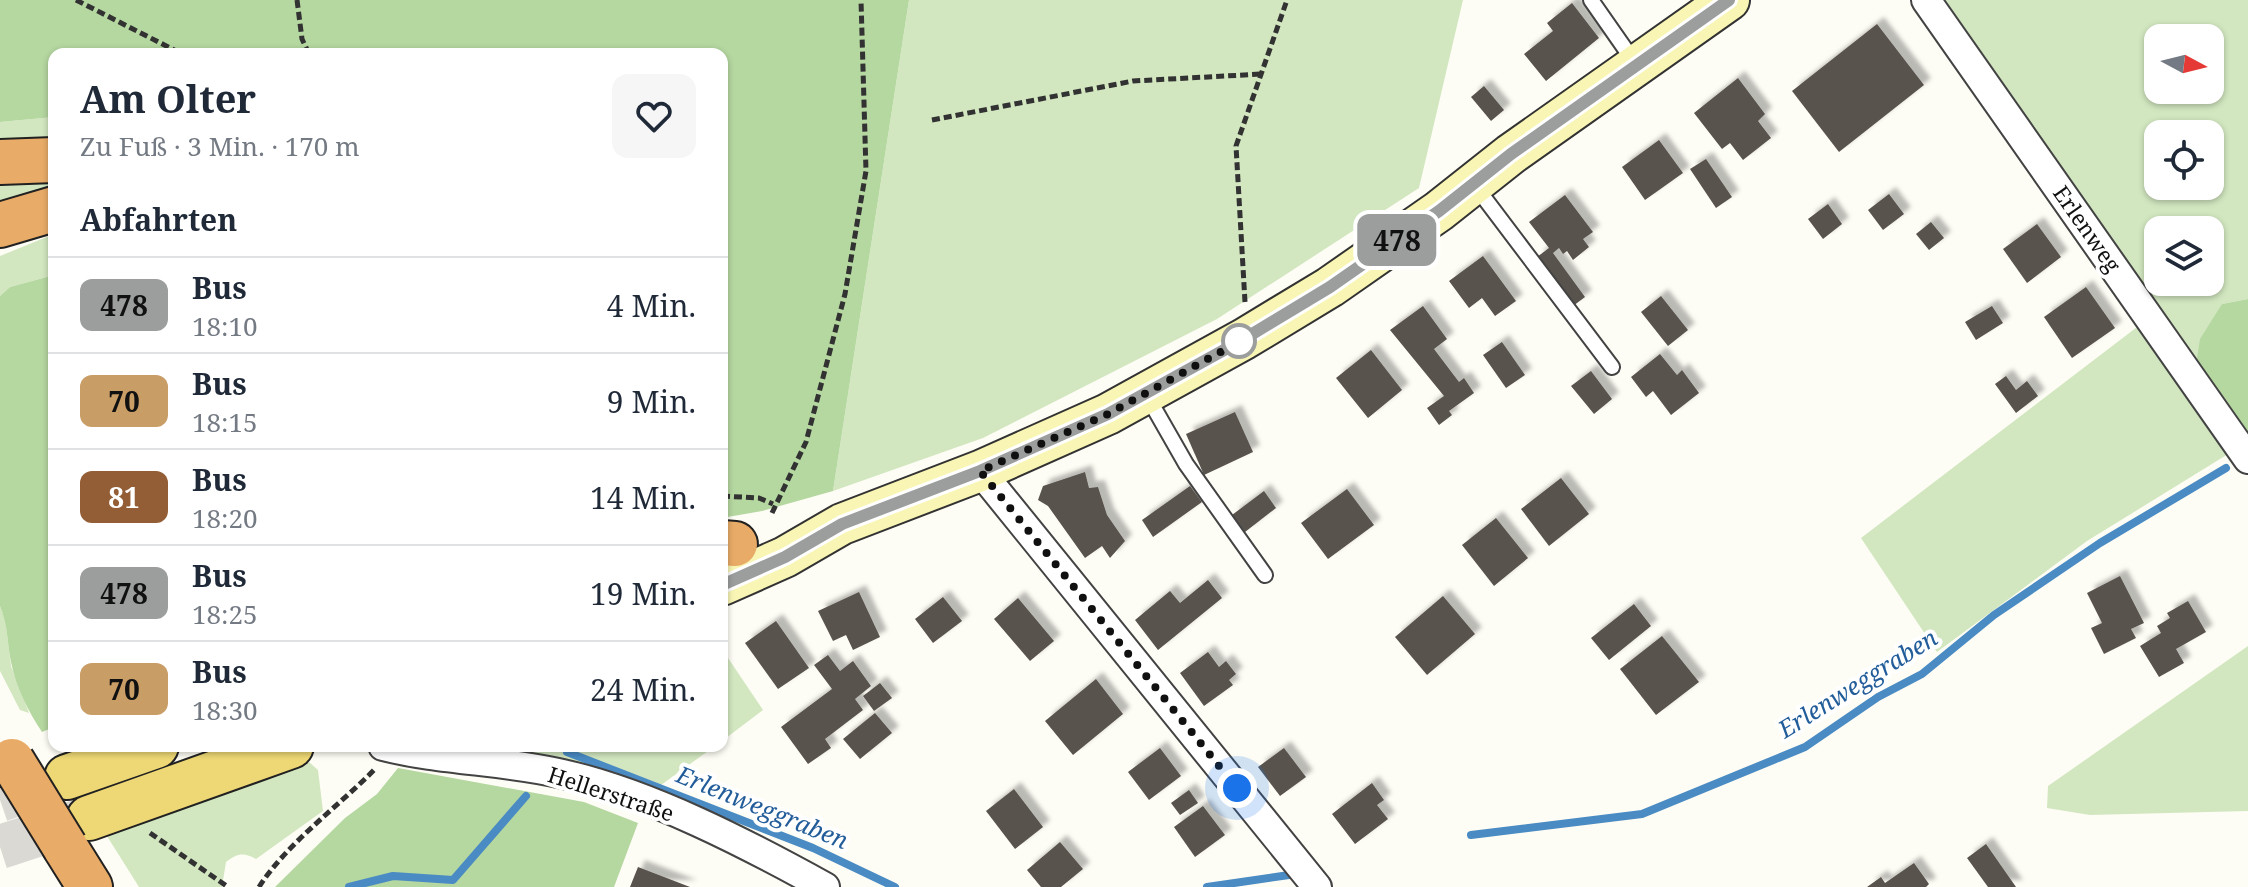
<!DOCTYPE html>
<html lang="de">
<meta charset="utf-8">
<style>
:root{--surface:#fff;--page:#f6f6f7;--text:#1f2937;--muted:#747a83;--line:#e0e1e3}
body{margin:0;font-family:"Noto Serif",serif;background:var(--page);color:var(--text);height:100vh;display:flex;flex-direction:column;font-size:30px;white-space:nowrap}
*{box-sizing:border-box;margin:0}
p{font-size:26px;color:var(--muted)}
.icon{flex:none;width:44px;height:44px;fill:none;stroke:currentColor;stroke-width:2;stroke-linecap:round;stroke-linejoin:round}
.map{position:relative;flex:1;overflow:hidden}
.drawer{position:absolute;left:48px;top:48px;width:680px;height:704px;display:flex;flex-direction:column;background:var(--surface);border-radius:16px;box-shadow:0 2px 6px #0004}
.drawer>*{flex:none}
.badge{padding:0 16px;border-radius:12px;font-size:28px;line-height:52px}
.needle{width:52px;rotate:97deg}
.tools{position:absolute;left:2144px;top:24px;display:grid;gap:16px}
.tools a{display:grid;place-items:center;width:80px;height:80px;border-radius:16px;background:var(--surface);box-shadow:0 2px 6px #0004;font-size:40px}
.you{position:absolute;width:40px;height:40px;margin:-20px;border:6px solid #fff;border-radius:50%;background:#1a73e8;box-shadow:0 0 0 12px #1a73e833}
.map>.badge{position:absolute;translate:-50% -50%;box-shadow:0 0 0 4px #fff}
h2{padding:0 32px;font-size:30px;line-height:72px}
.round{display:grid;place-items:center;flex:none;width:84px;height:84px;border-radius:16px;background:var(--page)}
.headline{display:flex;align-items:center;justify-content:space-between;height:136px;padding:0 32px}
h1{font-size:38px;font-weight:700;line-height:60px}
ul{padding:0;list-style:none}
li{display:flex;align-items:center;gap:24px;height:96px;padding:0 32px;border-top:2px solid var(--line)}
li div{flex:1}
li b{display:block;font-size:30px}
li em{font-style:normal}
li .badge{min-width:88px;font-weight:700;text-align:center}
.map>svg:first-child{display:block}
</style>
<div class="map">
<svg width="2248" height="887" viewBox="0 0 2248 887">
<defs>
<filter id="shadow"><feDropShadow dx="7" dy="-7" stdDeviation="2" flood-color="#0004"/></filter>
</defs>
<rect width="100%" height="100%" fill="#fefdf5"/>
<g fill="#d2e7c0" fill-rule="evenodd">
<polygon points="909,0 1463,0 1419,188 1217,319 983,438 833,491"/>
<path d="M 1936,0 L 2248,0 L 2248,299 L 2222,304 L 2196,365 ZM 2158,38 L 2210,38 L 2210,90 L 2158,90 ZM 2158,134 L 2210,134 L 2210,186 L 2158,186 ZM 2158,230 L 2210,230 L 2210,282 L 2158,282 Z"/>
<polygon points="54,117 54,143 0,144 0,122"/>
<polygon points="0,179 54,179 54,191 0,207"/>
<polygon points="54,234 54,275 10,287 0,296 0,256"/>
<polygon points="2141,324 2233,451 2087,541 1937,652 1861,538"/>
<polygon points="0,606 5,618 11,666 29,713 20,710 0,671"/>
<polygon points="2248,646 2248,811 2090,815 2047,808 2048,786"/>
<polygon points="722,649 763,710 722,741"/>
<polygon points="505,746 715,746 650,793 507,753"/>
<path d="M 309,762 L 318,770 L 323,811 L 256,859 C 244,852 237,853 226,862 L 222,887 L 139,887 L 105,833 Z"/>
</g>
<g fill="#b5d7a0">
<polygon points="0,0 909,0 833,491 762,511 722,518 722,54 54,54 54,117 0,122"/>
<path d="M 54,275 L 54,727 L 42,732 C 28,711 16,687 11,662 C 7,643 8,624 0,606 L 0,296 L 10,287 Z"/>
<polygon points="2248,299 2248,432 2196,365 2200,339 2222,304"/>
<polygon points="398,768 584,802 638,823 614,887 275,887 345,818 377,794"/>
</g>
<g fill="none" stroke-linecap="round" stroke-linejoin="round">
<g stroke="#4a8bc3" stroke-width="8">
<polyline points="567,752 813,848 895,887"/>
<polyline points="1471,835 1642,814 1805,747 1878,697 1922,674 1994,615 2100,543 2226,468"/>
<polyline points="349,887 393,876 453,880 526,796"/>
<polyline points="1207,887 1289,875"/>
</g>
</g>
<g fill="#58524d" filter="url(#shadow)">
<polygon points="1572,3 1599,38 1546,81 1524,54 1553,31 1547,23"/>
<polygon points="1877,24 1924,85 1839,152 1792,91"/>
<polygon points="1738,78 1765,114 1758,121 1771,138 1743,160 1730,143 1722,149 1694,113"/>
<polygon points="1484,86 1504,110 1491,121 1471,97"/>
<polygon points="1659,140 1683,173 1645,200 1622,167"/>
<polygon points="1706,159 1732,197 1716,208 1690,169"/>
<polygon points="1889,194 1904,214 1883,230 1868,210"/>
<polygon points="1565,195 1593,232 1583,239 1589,247 1573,260 1567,251 1563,254 1559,248 1553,253 1585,297 1573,306 1537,257 1549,248 1529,222"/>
<polygon points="1828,204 1842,224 1823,239 1808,219"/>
<polygon points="1931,222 1944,238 1929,250 1916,234"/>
<polygon points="2037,224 2061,257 2027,283 2003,249"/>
<polygon points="1483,256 1516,301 1495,316 1482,298 1469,308 1449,281"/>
<polygon points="2086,287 2115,328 2072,358 2044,317"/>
<polygon points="1661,296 1688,330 1668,346 1641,312"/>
<polygon points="1423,306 1447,339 1434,349 1459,382 1464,378 1474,393 1449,411 1452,415 1439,425 1427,408 1444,396 1390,330"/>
<polygon points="1992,306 2003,323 1976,340 1965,322"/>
<polygon points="1502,342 1525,375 1506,388 1483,355"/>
<polygon points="1371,350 1402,390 1368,418 1336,378"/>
<polygon points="1660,354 1677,375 1682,370 1699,393 1671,415 1653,391 1646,397 1631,377"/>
<polygon points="1591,371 1612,399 1594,414 1571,386"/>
<polygon points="2006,376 2016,390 2027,381 2038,396 2016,413 1995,384"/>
<polygon points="1235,412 1253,452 1204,475 1186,434"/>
<polygon points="1085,472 1089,488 1098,487 1107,515 1125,541 1110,558 1102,546 1085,558 1048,506 1038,500 1043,486"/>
<polygon points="1561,478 1589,514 1549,546 1521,509"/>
<polygon points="1190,486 1202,502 1153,537 1142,520"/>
<polygon points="1347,489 1374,525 1328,559 1301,523"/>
<polygon points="1264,491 1276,508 1245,532 1232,515"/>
<polygon points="1496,518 1528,558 1494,586 1462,545"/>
<polygon points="2120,576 2144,623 2131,629 2136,638 2104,654 2091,628 2102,623 2087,593"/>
<polygon points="1208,580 1222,598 1158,650 1135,620 1170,591 1180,603"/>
<polygon points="859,592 880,637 853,650 846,635 833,641 818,611"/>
<polygon points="1443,596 1475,634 1427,675 1395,637"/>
<polygon points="943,597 962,621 933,643 915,619"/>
<polygon points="1018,598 1054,641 1030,661 994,619"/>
<polygon points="2188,601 2206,632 2176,649 2184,663 2159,677 2140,646 2161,633 2157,626 2170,618 2167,613"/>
<polygon points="1634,604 1651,626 1609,660 1591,638"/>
<polygon points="776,621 809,668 778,689 745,643"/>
<polygon points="1662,636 1699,682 1656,715 1620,669"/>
<polygon points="1208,652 1219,667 1226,661 1236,674 1229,680 1233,685 1204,706 1180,673"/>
<polygon points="828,655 840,671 853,661 871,686 855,699 863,710 825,739 831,748 808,764 781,727 832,689 814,665"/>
<polygon points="1096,679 1123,714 1073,755 1045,721"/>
<polygon points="880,683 892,698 874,711 863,696"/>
<polygon points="875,713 892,733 860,759 843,739"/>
<polygon points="1160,748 1181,776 1149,800 1128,772"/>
<polygon points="1284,748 1306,777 1280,796 1258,767"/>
<polygon points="1372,783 1384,800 1377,805 1388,819 1355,844 1332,814"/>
<polygon points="1014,789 1043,827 1015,849 986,811"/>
<polygon points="1189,790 1198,803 1180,815 1171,803"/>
<polygon points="1203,806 1225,835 1195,857 1174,827"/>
<polygon points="1060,842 1083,869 1061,887 1041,887 1027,870"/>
<polygon points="1986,844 2016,887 1988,887 1967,858"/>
<polygon points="1914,863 1929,884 1926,887 1867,887 1881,877 1885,883"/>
<polygon points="638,867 690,887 630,887"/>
</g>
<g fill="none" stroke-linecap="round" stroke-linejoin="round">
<g stroke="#dad9d3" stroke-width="44" stroke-dasharray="44 22" stroke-linecap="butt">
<polyline points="0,800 64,778"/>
<polyline points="0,847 89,818"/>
</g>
<g stroke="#434343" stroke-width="18">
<g id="lane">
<polyline points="1591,0 1635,63"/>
<polyline points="1476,187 1612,367"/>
<polyline points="1146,394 1186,464 1265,575"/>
</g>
</g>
<g stroke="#434343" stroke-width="32">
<g id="street">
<polyline points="1926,0 2248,459"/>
<polyline points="980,471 1317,887"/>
<path d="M 383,746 C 442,761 504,760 563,774 C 651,794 747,844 825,887"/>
</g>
</g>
<g stroke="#323232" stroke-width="44">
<polyline id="secondary" points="722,585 785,557 842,524 980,471 1108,414 1244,339 1330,287 1439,211 1511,154 1729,0"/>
</g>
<g stroke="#212121" stroke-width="48">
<g id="primary">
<polyline points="67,777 156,746"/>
<polyline points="89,818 291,746"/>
</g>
</g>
<g stroke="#212121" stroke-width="48">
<g id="highway">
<polyline points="0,162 54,160"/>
<polyline points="0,225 54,209"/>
<polyline points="722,543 735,544"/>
<polyline points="65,847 90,887"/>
</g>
</g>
<g stroke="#323232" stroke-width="5" stroke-dasharray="8 4" stroke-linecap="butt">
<polyline points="76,0 182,54"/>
<polyline points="297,0 302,39 309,54"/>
<polyline points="932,120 1133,81 1262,74"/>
<polyline points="1245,302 1236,146 1287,0"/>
<polyline points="722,496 759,498 773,504"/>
<polyline points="772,513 806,442 845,294 866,171 861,0"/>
<polyline points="150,833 228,887"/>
<path d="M 259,887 C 287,843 338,807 375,769"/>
</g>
<use href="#lane" stroke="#fff" stroke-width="14"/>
<use href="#street" stroke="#fff" stroke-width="28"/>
<use href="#secondary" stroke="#f9f6b5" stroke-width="40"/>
<use href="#primary" stroke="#eed875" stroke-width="44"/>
<use href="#highway" stroke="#e9ac68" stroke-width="44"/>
<g stroke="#212121" stroke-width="48" stroke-linecap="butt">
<polyline id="highway-bridge" points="12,761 65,847"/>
</g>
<use href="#highway-bridge" stroke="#e9ac68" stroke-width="44"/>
</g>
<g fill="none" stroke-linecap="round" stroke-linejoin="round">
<g stroke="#fff" stroke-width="18">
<polyline id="line" points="722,585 785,557 842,524 980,471 1108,414 1244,339 1330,287 1439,211 1511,154 1729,0"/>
</g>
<use href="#line" stroke="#9c9d9d" stroke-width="12"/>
<polyline stroke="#101010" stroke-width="8" stroke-dasharray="0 14.4" points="1237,788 980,471 1108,414 1244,339 1239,341"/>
</g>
<circle fill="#fff" stroke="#9c9d9d" stroke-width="4" cx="1239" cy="341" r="16"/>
<g text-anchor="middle" stroke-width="8" stroke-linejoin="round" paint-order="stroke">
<g font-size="22" fill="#101010" stroke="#fff">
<text transform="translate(2087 229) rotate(55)" y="8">Erlenweg</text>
<text transform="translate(611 794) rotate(18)" y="8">Hellerstraße</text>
</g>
<g font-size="24" font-style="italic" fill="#225d9a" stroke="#fff">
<text transform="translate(1858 684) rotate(-32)" y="8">Erlenweggraben</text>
<text transform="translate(762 808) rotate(22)" y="8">Erlenweggraben</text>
</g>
</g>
</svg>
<div class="tools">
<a><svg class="needle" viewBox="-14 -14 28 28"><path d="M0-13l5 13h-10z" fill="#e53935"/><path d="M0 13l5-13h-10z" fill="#747a83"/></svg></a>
<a><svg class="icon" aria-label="locate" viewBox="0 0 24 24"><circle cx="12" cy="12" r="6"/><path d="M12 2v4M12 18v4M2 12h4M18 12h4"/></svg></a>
<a><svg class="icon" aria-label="layers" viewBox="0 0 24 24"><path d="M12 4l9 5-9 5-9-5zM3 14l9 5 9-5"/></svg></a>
</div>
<div class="you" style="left:1237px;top:788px"></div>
<b class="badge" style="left:1397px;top:240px;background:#9c9d9d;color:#111">478</b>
<section class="drawer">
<div class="headline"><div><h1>Am Olter</h1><p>Zu Fuß · 3 Min. · 170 m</p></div><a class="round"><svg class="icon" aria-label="heart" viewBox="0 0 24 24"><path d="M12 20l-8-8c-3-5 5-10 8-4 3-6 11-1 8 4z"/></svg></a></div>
<h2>Abfahrten</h2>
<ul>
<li><span class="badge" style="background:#9c9d9d;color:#111">478</span><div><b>Bus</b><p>18:10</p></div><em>4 Min.</em></li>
<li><span class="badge" style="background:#c99d66;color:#111">70</span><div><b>Bus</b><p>18:15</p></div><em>9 Min.</em></li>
<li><span class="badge" style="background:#935e36;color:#fff">81</span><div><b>Bus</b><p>18:20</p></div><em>14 Min.</em></li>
<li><span class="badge" style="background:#9c9d9d;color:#111">478</span><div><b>Bus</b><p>18:25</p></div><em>19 Min.</em></li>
<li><span class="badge" style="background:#c99d66;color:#111">70</span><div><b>Bus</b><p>18:30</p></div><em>24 Min.</em></li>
</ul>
</section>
</div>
